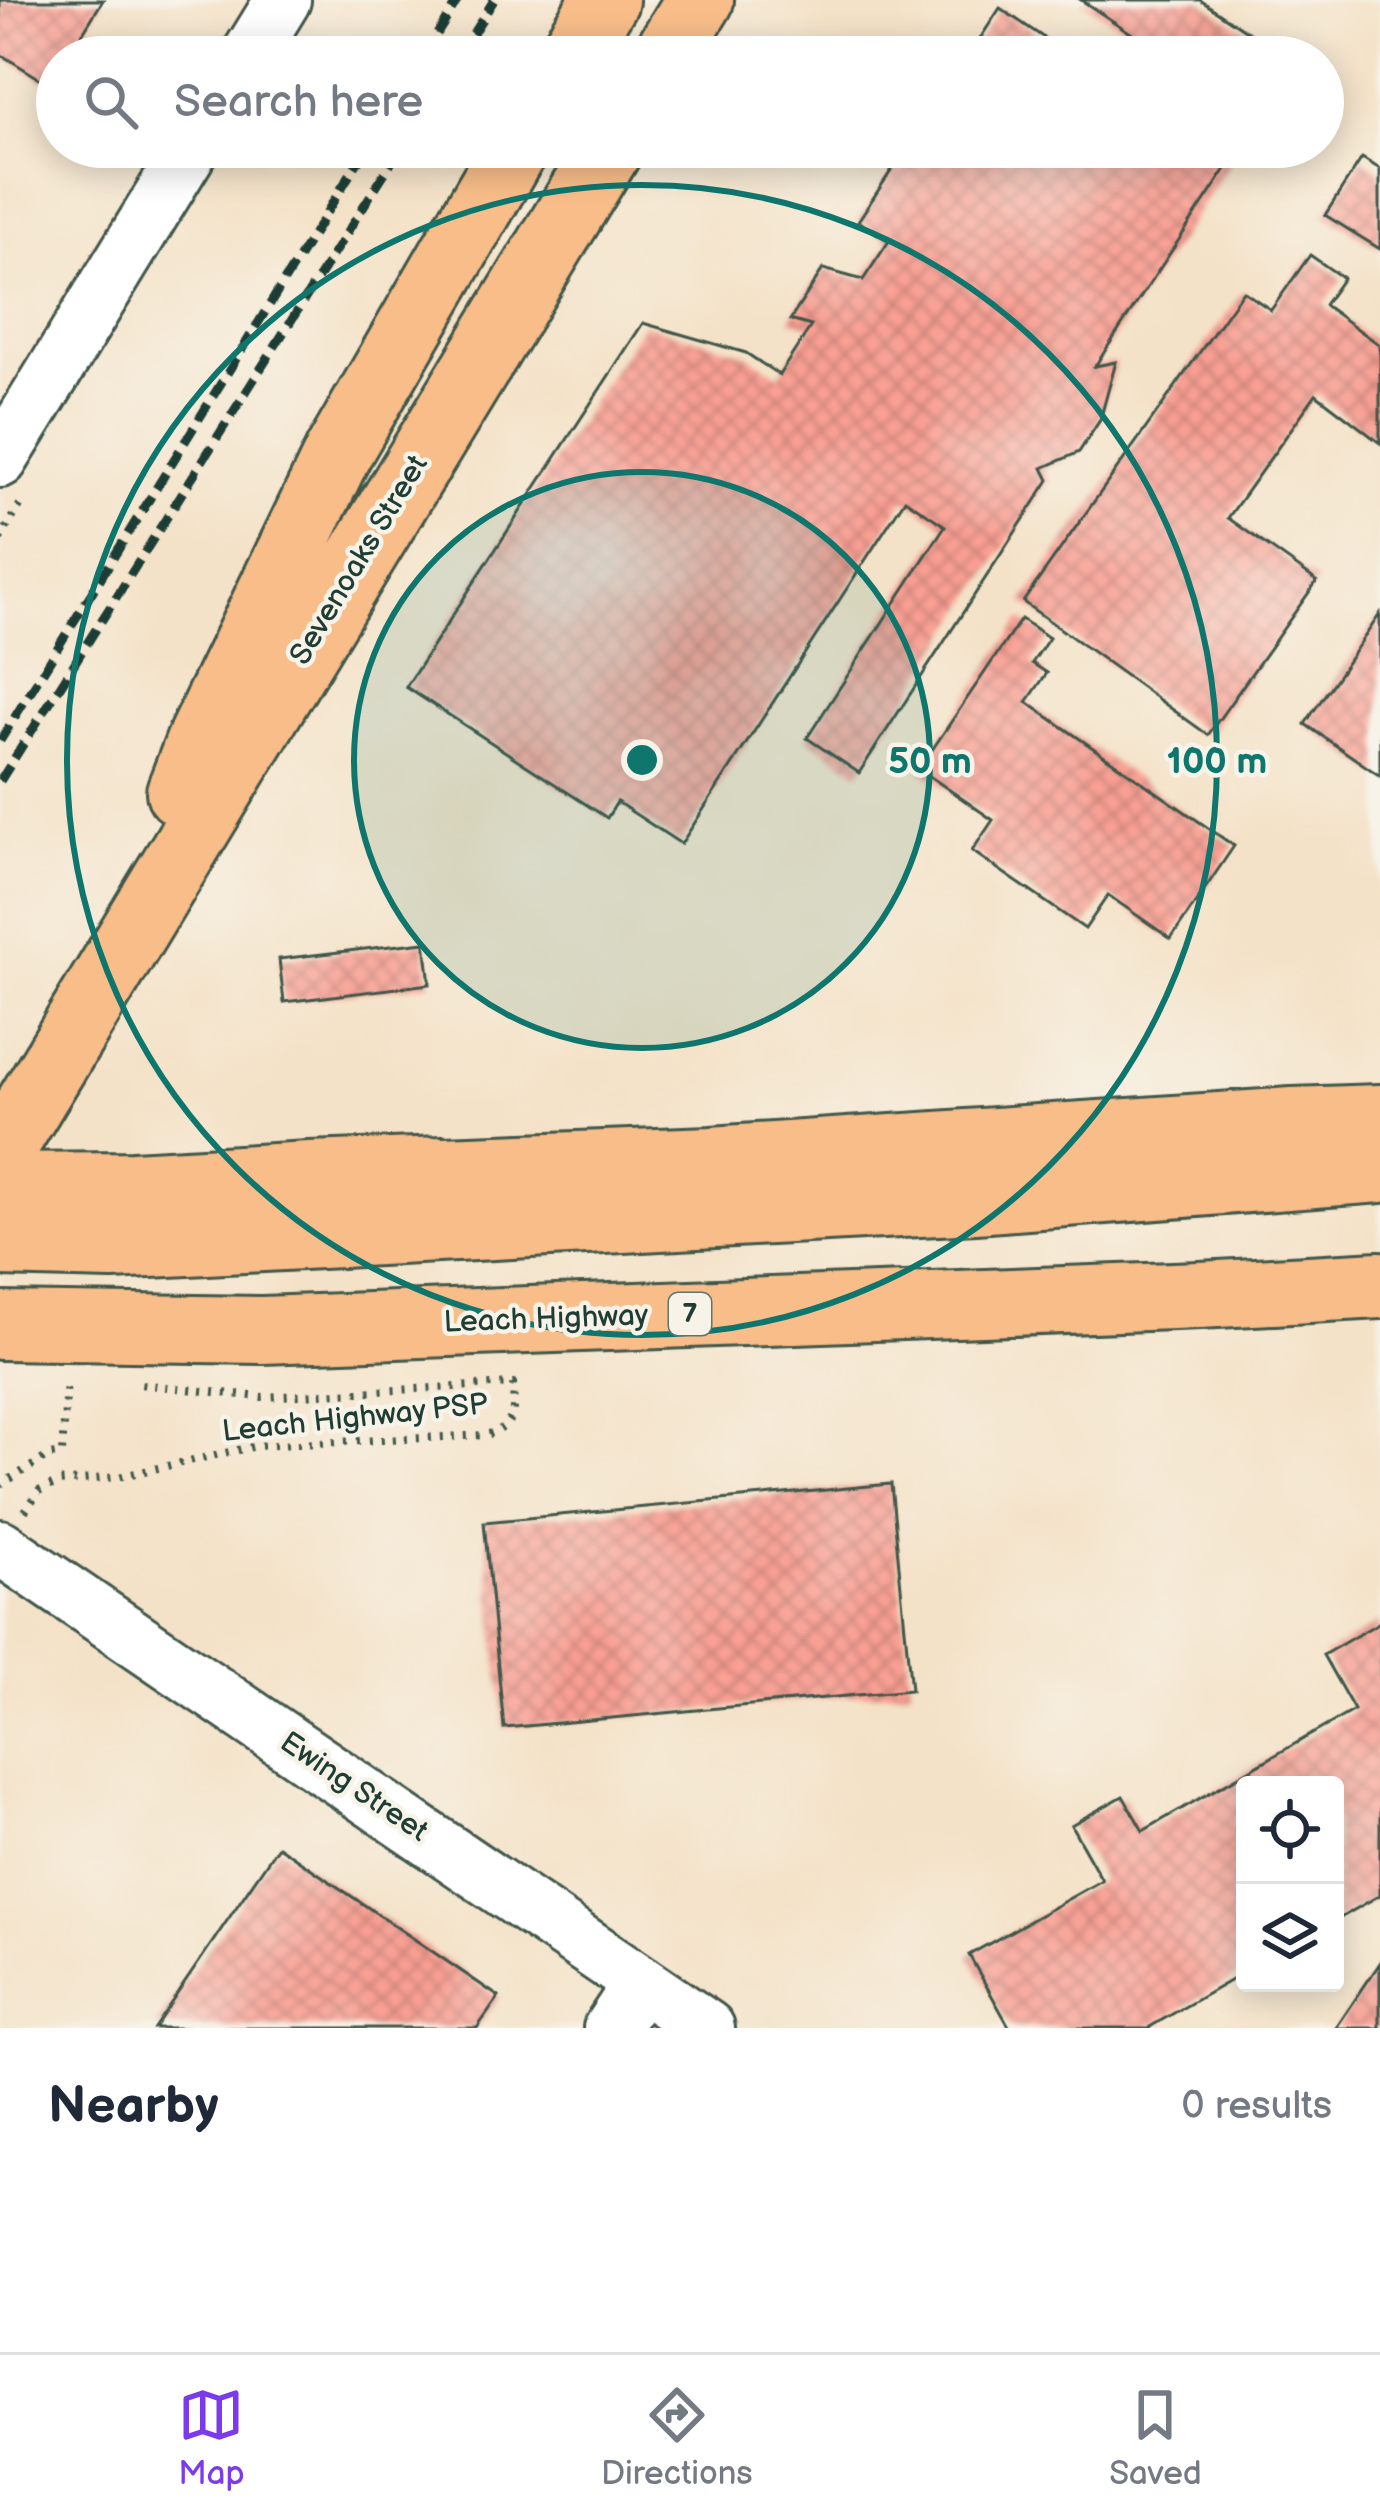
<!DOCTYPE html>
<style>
body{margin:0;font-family:"Balsamiq Sans",sans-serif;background:#f2f2f3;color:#1f2937}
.controls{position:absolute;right:36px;bottom:36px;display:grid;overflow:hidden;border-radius:12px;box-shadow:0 6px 30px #0003}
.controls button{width:108px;height:108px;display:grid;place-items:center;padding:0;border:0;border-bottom:3px solid #e0e1e3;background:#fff;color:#1f2937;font:60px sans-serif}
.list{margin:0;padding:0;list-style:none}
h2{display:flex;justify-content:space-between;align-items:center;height:156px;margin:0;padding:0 48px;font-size:51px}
h2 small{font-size:39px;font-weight:400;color:#747a83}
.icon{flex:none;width:66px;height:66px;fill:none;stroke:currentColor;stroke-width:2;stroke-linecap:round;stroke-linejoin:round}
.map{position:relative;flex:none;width:1380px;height:2028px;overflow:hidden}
.search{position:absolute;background:#fff;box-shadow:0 6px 30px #0003;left:36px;right:36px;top:36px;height:132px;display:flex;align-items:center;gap:30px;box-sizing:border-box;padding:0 42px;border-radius:66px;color:#747a83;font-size:45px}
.sheet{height:324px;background:#fff}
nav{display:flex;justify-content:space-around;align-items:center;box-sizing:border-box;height:168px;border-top:3px solid #e0e1e3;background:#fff;font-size:33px;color:#747a83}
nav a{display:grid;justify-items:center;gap:6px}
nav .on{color:#7c3aed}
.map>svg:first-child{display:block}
</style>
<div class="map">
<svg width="1380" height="2028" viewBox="0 0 1380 2028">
<defs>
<pattern id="building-cross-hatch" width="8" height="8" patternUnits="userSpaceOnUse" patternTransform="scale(3)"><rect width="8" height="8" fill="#f99f93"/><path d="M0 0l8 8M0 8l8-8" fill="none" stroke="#c98379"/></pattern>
</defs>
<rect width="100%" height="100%" fill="#f7f3e8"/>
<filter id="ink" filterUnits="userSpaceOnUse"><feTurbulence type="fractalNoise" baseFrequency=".00833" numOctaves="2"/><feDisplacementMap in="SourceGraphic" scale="24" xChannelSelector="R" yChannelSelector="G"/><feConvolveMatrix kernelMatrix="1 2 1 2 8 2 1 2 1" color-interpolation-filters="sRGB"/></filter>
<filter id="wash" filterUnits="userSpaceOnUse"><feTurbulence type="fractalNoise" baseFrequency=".004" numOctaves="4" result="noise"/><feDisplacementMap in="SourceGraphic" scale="48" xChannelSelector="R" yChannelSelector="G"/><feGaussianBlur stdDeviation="2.7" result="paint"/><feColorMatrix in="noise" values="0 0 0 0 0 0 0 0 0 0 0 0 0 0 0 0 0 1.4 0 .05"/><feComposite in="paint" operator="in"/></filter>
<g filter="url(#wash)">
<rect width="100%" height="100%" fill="#f4e2c8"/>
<g id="blocks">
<!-- building -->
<path fill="url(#building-cross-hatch)" d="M0 0H103L68 57H57V74L50 85 0 54Z
M1081 0H1200L1257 38 1245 57H1167Z
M1000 8 1072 57H968Z
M907 147H1206L1230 163 1095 366 1116 362 1100 420 1079 452 1043 468 1049 480 859 773 807 738 945 526 905 499 681 844 617 802 607 818 406 687 643 323 746 353 779 375 811 326 790 320 823 269 863 280 889 241 858 221Z
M1362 158 1380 169V249L1325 215Z
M1310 255 1343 278 1324 305 1380 345V443L1316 394 1228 518 1317 581 1208 735 1023 602 1243 291 1271 310Z
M1380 614V776L1305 724Z
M1021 619 1049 638 1032 663 1047 673 1027 702 1234 846 1171 939 1108 895 1085 929 972 851 993 820 919 769Z
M425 942 430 984 284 1002 279 959Z
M891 1484 911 1690 504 1728 484 1522Z
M1380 1622V1895L1335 1921V1785H1245V1972L1148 2028H1010L969 1955 1102 1880 1071 1825 1123 1796 1143 1831 1354 1710 1323 1655Z
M278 1846 499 1997 477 2028H154Z
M1380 1963V2028H1336Z"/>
</g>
</g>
<g filter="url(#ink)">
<use href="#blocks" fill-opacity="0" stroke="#3f564a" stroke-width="3"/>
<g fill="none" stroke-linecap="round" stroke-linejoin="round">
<defs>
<path id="minor" d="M248 57 283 0
M0 460 192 147
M0 1547 707 2028
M611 2028 641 1983"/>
<path id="major" d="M570 57 605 0
M665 57 700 0
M180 792 202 735 338 453 515 147
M0 1153 610 147"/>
<path id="highway" d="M0 1186 133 1185 310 1175 712 1160 1292 1121 1380 1118
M0 1243 112 1246 456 1228 975 1200 1380 1169
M0 1326 262 1330 1200 1295 1380 1285"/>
</defs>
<!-- minor casing -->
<use href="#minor" stroke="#3f564a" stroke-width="60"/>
<!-- major casing -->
<use href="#major" stroke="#3f564a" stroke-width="72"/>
<!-- highway casing -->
<use href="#highway" stroke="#3f564a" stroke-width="72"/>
<!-- path -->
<path stroke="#3f564a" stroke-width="8" stroke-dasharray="3 9" stroke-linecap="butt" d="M0 539 24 499
M0 1485 50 1455 62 1453 67 1380
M25 1511 39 1491 59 1482 118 1477 256 1446 486 1435C516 1426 514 1412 513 1384L261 1397 139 1384"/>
<!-- minor -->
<use href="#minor" stroke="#fff" stroke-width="54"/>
<!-- major -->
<use href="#major" stroke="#f8bd89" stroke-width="66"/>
<!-- highway -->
<use href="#highway" stroke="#f8bd89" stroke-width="66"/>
<!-- rail -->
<path stroke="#1f3d34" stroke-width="9" stroke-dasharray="18 9" stroke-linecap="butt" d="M423 57 458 0
M458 57 494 0
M0 741 367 147
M0 781 401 147"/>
</g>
</g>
<!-- distance rings -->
<circle cx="642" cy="760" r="288" fill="#0f766e" fill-opacity=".12"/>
<g fill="none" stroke="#0f766e" stroke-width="6">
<circle cx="642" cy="760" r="288"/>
<circle cx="642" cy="760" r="575"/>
</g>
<g text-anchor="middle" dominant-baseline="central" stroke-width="9" stroke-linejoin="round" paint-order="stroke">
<!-- shield labels -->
<rect fill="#f7f3e8" stroke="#60746a" stroke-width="3" x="669" y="1293" width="42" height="42" rx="9"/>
<g font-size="27" font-weight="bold" fill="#1f3d34">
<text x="690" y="1314">7</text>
</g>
<!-- street labels -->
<g font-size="30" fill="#1f3d34" stroke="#f7f3e8">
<text transform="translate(359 560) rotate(-59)">Sevenoaks Street</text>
<text transform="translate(546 1319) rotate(-2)">Leach Highway</text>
<text transform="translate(355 1418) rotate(-6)">Leach Highway PSP</text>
<text transform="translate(354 1787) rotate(34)">Ewing Street</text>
</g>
</g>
<circle cx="642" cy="760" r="18" fill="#0f766e" stroke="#f7f3e8" stroke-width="6"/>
<g font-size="36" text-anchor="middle" font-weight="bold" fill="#0f766e" stroke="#f7f3e8" stroke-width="9" stroke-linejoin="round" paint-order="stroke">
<text x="930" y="773">50 m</text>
<text x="1217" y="773">100 m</text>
</g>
</svg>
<div class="controls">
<button><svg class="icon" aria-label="locate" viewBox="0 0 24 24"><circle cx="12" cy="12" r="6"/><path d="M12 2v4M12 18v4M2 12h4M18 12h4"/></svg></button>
<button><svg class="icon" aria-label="layers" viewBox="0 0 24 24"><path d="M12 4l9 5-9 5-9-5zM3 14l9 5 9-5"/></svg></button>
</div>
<div class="search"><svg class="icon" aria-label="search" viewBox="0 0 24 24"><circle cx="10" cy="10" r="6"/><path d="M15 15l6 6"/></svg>Search here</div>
</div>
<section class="sheet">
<h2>Nearby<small>0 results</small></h2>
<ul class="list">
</ul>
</section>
<nav>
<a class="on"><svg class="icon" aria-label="map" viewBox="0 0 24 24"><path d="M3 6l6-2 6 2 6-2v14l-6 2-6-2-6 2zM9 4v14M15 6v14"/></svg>Map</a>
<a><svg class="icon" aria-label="directions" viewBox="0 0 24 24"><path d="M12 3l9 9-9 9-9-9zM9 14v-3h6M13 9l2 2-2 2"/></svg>Directions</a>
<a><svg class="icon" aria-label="saved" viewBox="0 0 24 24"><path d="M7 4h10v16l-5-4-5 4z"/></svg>Saved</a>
</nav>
